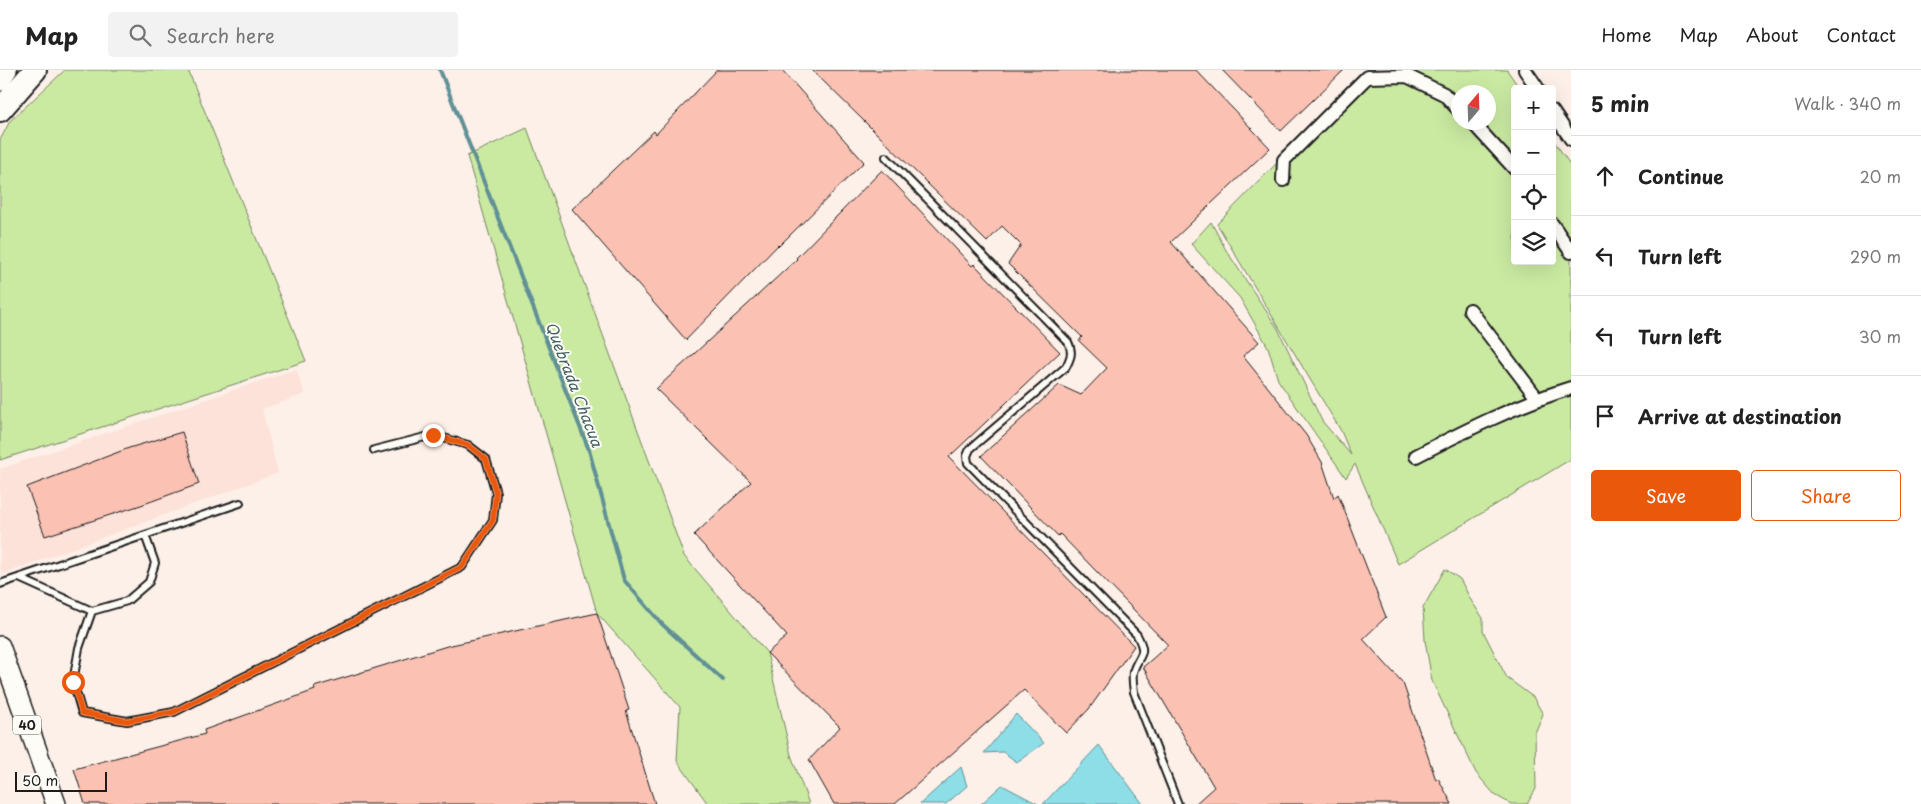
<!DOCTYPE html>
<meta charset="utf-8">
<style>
body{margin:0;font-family:"Playpen Sans",sans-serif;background:#f2f2f2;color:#222}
.controls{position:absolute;right:15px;top:15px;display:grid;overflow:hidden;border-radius:5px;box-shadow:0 5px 20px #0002}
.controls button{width:45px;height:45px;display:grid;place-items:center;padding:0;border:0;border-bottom:1px solid #e0e0e0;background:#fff;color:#222;font:25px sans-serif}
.compass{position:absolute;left:1451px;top:15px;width:45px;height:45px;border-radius:50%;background:#fff;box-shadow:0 5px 20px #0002;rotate:19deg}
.scale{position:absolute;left:15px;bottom:12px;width:92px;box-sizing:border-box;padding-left:5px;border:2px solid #1c1c1c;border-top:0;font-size:14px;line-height:18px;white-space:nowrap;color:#1c1c1c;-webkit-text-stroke:4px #fdfcf7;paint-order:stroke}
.stop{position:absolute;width:15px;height:15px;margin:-11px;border:4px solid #ea580c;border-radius:50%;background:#fff}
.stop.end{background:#ea580c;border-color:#fff;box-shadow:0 1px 5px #0008}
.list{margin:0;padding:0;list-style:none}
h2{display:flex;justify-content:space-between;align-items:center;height:65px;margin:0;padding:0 20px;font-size:21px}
h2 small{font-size:16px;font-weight:400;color:#767676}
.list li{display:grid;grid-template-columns:32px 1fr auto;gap:15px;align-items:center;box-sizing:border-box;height:80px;padding:0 20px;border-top:1px solid #e0e0e0}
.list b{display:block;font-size:19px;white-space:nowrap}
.list em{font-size:16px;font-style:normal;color:#767676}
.actions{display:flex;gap:10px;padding:15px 20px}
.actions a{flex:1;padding:11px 0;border:1px solid #ea580c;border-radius:5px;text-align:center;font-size:18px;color:#ea580c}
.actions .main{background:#ea580c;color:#fff}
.icon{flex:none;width:28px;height:28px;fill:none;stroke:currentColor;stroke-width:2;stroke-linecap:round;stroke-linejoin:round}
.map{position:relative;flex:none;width:1571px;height:734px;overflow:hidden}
header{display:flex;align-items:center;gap:30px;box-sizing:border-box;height:70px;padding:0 25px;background:#fff;border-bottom:1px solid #e0e0e0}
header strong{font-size:24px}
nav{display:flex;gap:28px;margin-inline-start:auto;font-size:18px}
.search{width:350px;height:45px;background:#f2f2f2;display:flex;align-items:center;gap:12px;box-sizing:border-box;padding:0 18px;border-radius:5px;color:#767676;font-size:19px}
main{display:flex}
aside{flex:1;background:#fff}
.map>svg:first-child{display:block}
</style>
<header>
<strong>Map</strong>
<div class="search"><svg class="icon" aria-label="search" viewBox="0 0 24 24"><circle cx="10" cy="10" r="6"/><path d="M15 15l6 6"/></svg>Search here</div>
<nav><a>Home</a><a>Map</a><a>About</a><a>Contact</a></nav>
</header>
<main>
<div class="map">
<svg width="1571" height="734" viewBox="0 0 1571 734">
<rect width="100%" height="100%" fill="#fdf0e9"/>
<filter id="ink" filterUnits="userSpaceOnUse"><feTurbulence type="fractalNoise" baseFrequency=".02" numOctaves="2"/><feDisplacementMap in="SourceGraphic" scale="10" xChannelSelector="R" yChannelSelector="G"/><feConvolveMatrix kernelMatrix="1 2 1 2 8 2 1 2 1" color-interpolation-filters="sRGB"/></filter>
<g filter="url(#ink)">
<!-- built -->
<path fill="#fce2d9" d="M296 299 305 324 262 339 278 403 3 504 0 497V399Z"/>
<!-- green -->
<path fill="#caeaa2" stroke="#73835f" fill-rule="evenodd" d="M65 0H188L306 291 0 390V70L10 51Z
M1368 0H1507L1520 19H1515V191H1552V68L1571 96V389L1398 494 1355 394 1346 408 1278 310 1268 277 1240 228 1191 174 1211 152 1226 180 1278 259 1322 351 1351 385 1341 361 1217 154ZM1458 22H1488V52H1458Z
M527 58 684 486 767 583 791 685 809 734H708L677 691 680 637 597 543 467 86Z
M1445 499 1460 509 1472 532 1483 548V561L1507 608 1533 627 1543 644 1535 663 1536 719 1527 734H1511L1495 725 1476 703 1432 611 1425 570 1423 538Z"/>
<!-- water -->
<path fill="#8ddee7" stroke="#609096" d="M1016 644 1044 673 1017 692 1003 682 984 683Z
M1099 675 1143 734H1043Z
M961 697 967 716 946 734H920Z
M1002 715 1038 734H981Z"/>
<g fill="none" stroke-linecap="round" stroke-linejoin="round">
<!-- stream -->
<path stroke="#609096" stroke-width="4" d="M440 0 589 380 624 510 662 554 723 610"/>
</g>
<!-- building -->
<path fill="#fbc1b3" stroke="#1c1c1c" d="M717 0H782L864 92 779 176 778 175 686 270 572 139 654 61 656 64Z
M812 0H1196L1270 78 1171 172 1259 272 1243 286 1306 365 1322 392 1334 428 1338 424 1386 547 1363 569 1403 613 1436 710 1438 708 1452 734H1195L1214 717 1143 597 1168 575 1060 464 1058 466 981 386 1059 315 1081 325 1107 298 1079 271 1082 267 1008 194 1021 175 1002 156 987 172Z
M1222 0H1344L1281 61Z
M882 100 972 196 974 194 1060 282 949 387 1134 576 1089 639 1066 663 1024 620 895 734H834L809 690 840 657 767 583 787 566 694 465 751 412 656 319 797 189 796 188Z
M182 362 199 414 141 435 45 466 27 417 129 378Z
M597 543 629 640 626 641 655 734H85L74 699 205 664 204 660 315 620 314 617 447 576Z"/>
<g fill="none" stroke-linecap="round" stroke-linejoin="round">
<defs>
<path id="lane" d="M886 87 1068 272C1073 282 1071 287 1066 297L970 379 967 386 968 393 1137 565C1148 586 1139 583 1133 602 1132 609 1133 615 1134 622L1178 734
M19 508 92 541 127 531 149 512 155 493 145 465
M0 514 240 433
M92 541 79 578 73 612 82 643 127 651 174 642 462 497 493 450 496 423 486 389 468 375 433 365 374 380"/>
<path id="street" d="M1525 0 1538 19
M1552 41 1571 69
M1472 52 1515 99
M1283 110 1284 90 1367 7 1407 6 1444 24 1458 39
M1552 154 1571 182
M1470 240 1537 328
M1416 386C1467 360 1516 335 1571 318"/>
<path id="primary" d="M0 11 7 0
M0 576 56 734"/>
<path id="highway" d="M0 40 35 0"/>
</defs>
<!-- lane casing -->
<use href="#lane" stroke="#1c1c1c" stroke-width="10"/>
<!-- street casing -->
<use href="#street" stroke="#1c1c1c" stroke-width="16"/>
<!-- primary casing -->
<use href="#primary" stroke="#1c1c1c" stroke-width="22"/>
<!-- highway casing -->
<use href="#highway" stroke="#1c1c1c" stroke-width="26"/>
<!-- lane -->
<use href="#lane" stroke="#fdfcf7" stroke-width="6"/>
<!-- street -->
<use href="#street" stroke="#fdfcf7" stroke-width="12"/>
<!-- primary -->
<use href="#primary" stroke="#fdfcf7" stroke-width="19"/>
<!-- highway -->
<use href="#highway" stroke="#fdfcf7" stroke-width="22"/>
</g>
</g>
<g fill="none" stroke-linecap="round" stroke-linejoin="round" filter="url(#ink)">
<!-- route -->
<path stroke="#ea580c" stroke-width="6" d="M73 612 82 643 127 651 174 642 462 497 493 450 496 423 486 389 468 375 433 365"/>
</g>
<g text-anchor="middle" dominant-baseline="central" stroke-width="4" stroke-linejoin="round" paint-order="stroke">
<!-- shield labels -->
<rect fill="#fdfcf7" stroke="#605f5e" stroke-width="1" x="13" y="645.5" width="28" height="19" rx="4"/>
<g font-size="12" font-weight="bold" fill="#1c1c1c">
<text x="27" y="655">40</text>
</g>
<!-- water labels -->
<g font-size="15" font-style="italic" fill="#446063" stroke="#fdfcf7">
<text transform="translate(575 314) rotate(69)">Quebrada Chacua</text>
</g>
</g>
</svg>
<div class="controls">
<button>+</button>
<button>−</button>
<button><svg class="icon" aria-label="locate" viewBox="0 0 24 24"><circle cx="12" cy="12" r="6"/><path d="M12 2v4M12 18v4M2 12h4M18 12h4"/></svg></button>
<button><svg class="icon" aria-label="layers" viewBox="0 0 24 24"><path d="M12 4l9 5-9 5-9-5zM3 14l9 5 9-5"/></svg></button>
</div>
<svg class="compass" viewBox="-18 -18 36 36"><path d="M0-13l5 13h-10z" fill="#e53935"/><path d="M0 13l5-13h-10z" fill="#767676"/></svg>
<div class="scale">50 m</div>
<div class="stop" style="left:73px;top:612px"></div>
<div class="stop end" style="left:433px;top:365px"></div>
</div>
<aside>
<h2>5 min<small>Walk · 340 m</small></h2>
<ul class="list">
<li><svg class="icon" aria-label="ahead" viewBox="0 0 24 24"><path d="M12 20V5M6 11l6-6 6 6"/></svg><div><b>Continue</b></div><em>20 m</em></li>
<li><svg class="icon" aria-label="left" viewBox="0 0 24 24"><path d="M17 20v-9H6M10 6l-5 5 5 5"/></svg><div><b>Turn left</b></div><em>290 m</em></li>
<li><svg class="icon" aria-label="left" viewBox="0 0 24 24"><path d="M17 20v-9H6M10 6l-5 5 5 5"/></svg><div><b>Turn left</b></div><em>30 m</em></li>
<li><svg class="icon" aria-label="arrive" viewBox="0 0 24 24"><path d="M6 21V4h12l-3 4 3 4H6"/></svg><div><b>Arrive at destination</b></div></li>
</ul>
<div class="actions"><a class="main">Save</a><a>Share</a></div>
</aside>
</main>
